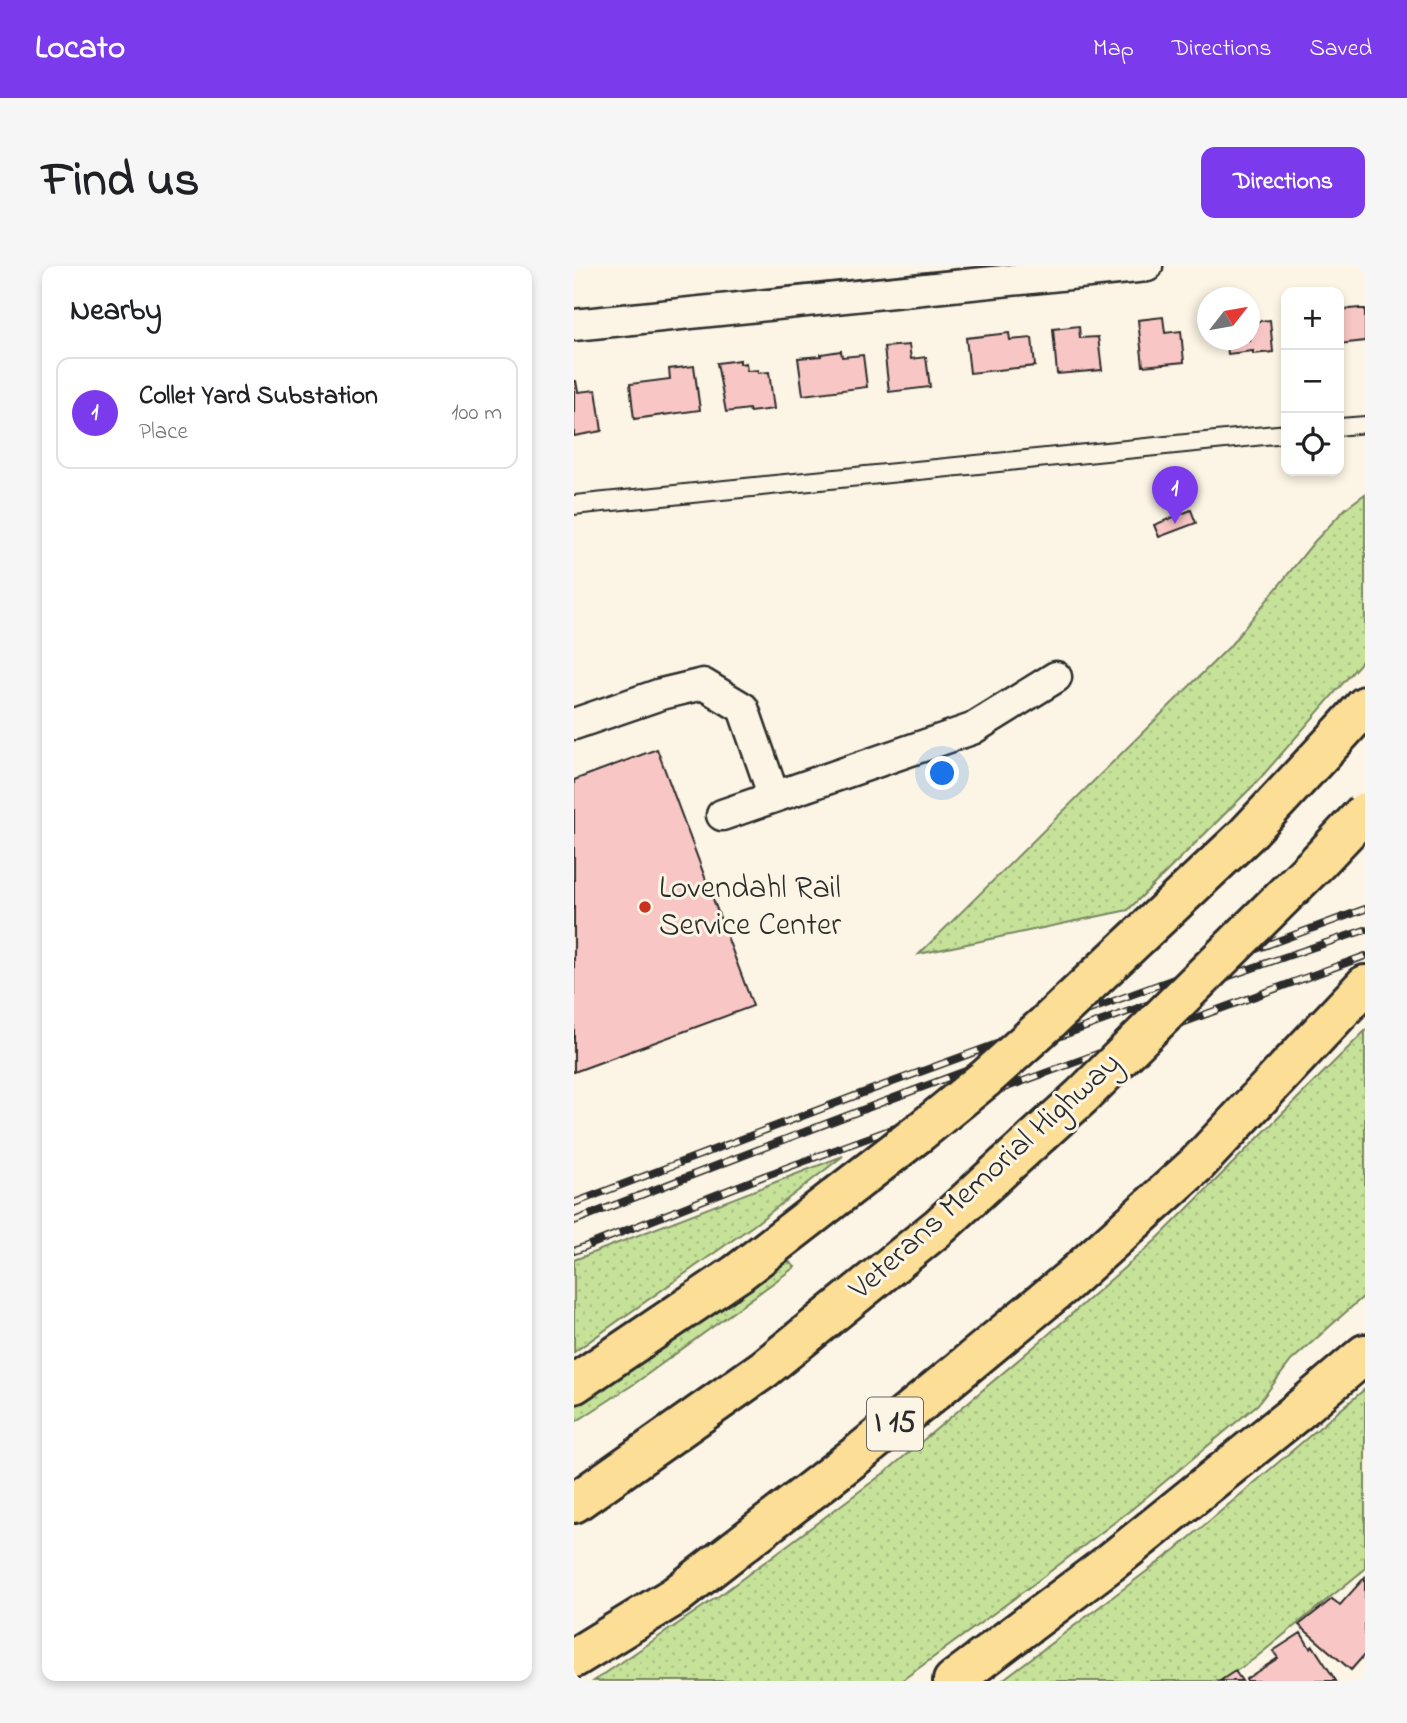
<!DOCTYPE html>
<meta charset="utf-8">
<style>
body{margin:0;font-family:"Indie Flower",sans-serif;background:#f6f6f6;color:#202124}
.controls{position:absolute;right:21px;top:21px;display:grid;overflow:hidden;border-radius:14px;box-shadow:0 4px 10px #0003}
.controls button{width:63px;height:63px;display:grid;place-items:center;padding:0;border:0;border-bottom:2px solid #e0e0e0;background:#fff;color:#202124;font:35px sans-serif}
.compass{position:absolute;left:623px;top:21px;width:63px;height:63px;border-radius:50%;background:#fff;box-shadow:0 4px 10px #0003;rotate:59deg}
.you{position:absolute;left:369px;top:508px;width:24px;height:24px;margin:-18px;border:5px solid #fff;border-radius:50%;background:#1a73e8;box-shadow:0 0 0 10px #1a73e833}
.badge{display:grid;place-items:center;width:46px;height:46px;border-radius:50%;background:#7c3aed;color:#fff;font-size:23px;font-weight:700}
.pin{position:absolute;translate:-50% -58px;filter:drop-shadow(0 2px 4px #0008)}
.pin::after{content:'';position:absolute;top:37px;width:24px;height:21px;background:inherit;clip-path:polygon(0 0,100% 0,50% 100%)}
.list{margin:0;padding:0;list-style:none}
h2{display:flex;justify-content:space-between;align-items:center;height:91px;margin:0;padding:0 28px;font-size:30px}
h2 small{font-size:23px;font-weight:400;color:#757577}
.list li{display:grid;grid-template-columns:46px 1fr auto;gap:21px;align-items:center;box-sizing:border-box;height:112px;margin:0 14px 14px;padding:0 14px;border:2px solid #e0e0e0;border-radius:14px}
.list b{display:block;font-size:26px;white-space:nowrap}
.list p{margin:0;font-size:23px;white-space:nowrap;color:#757577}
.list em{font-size:23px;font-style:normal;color:#757577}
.icon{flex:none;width:38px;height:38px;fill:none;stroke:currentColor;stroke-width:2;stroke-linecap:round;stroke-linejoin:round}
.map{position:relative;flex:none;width:791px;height:1415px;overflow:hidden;border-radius:14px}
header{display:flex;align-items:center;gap:42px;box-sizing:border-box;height:98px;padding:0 35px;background:#7c3aed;color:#fff}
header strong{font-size:33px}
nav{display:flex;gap:38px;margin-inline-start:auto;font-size:24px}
.intro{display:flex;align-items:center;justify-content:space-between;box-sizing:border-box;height:168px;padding:0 42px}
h1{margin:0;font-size:49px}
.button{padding:18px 32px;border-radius:14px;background:#7c3aed;color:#fff;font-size:24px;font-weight:700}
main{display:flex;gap:42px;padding:0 42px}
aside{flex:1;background:#fff;border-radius:14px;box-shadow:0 4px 10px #0003}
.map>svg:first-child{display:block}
</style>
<header>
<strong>Locato</strong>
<nav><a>Map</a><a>Directions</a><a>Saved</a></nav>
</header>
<div class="intro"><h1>Find us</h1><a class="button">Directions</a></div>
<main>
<aside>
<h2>Nearby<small></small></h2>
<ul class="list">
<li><span class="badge">1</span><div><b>Collet Yard Substation</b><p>Place</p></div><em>100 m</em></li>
</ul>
</aside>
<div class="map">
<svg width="791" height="1415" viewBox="0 0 791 1415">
<defs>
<pattern id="grass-dots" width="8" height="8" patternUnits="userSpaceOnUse" patternTransform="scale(1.75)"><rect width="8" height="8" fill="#c6e299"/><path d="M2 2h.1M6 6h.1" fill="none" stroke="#aac284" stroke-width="1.8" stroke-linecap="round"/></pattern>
</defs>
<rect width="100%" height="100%" fill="#fcf5e5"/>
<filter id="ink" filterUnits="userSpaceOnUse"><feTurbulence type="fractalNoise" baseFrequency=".0143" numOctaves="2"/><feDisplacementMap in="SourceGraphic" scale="14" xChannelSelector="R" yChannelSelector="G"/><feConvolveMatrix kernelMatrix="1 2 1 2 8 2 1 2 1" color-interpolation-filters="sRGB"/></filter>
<g filter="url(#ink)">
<!-- grass -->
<path fill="url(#grass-dots)" stroke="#788662" stroke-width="2" d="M791 228V392L683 516 554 644 345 688 655 381 740 276 772 242Z
M791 765V1029L717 1095 684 1138 558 1243 457 1320 327 1415H20L149 1327 314 1204 469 1073 582 974Z
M269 890 180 959 0 1086V994Z
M212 993 221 1001 60 1118 0 1157V1138L122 1057Z
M791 1123V1303L680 1393 647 1415H427L601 1284Z"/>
<!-- building -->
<path fill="#f8c7c5" stroke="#2b2b2b" stroke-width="2" d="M676 41 677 56 696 54 699 86 679 88V85L654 88 652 74H676Z
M785 42V43H791V75L765 78V44Z
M589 51 591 67 607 65 610 96 569 100 564 54Z
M505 60 506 72 524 71 528 104 483 108 479 63Z
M435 67 436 74 458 72 461 100 396 107 392 72Z
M335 79 337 93 352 91 356 121 315 126 310 81Z
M267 85 268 91 289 89 293 121 229 129 224 92 247 90V88Z
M166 94V98L172 97 173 105 184 104V107L195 106 200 143 176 146 175 143 152 146 143 97Z
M120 100 126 144 60 153 56 118 96 113 95 103Z
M0 115H2L4 126 22 124 28 165 0 170Z
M617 244 622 257 585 271 580 259Z
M83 483 179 740 0 806V514Z
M791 1311V1388L777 1404 725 1359 758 1333 766 1339Z
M727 1367 736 1382 739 1380 762 1415H673L672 1413 704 1392 699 1385Z
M661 1405 668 1415H646Z"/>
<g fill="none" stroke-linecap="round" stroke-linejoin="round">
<defs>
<path id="minor" d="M0 59 573 0
M0 458 87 428 129 418 169 442 200 531
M148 549 398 463 482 411"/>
<path id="highway" d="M763 471 791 440
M0 1118 164 1007
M0 1237 190 1103 366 960 432 899
M0 1392 101 1330 288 1185 494 1015 623 898 791 719
M379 1415 537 1296 723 1146 791 1088"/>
</defs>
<!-- minor casing -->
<use href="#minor" stroke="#2b2b2b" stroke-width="35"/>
<!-- highway casing -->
<use href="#highway" stroke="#2b2b2b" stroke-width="44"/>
<!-- minor -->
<use href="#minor" stroke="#fcf5e5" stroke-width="30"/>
<!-- highway -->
<use href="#highway" stroke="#fdde96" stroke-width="38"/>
<!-- tram -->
<path stroke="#2b2b2b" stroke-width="2" d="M765 152 791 150
M765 170 791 167
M0 229 712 158
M0 249 712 177"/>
<defs>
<path id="rail" d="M0 937 286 828 791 643
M0 955C262 853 524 752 791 664
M0 985 190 910 791 690"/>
</defs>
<!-- rail casing -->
<use href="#rail" stroke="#2b2b2b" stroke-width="8"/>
<!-- rail -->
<use href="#rail" stroke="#fcf5e5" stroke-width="5" stroke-dasharray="16" stroke-linecap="butt"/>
<defs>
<path id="highway-bridge" d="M432 899 508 830 744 596 791 546
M164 1007 346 866 412 812 472 758 672 569 763 471"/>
</defs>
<!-- highway-bridge casing -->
<use href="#highway-bridge" stroke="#2b2b2b" stroke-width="44" stroke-linecap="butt"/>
<!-- highway-bridge -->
<use href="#highway-bridge" stroke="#fdde96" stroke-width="38"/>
</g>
</g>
<!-- markers -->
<circle fill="#c8321e" stroke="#fcf5e5" stroke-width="2.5" cx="71" cy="641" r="7"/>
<g text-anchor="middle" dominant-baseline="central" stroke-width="6" stroke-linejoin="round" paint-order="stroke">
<!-- shield labels -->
<rect fill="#fcf5e5" stroke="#6a6863" stroke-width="2" x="293" y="1131.5" width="56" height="53" rx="5"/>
<g font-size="30" font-weight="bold" fill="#2b2b2b">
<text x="321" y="1158">I 15</text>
</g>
<!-- poi labels -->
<g font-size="32" fill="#2b2b2b" stroke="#fcf5e5" text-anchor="start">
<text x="85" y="623">Lovendahl Rail<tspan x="85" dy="37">Service Center</tspan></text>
</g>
<!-- street labels -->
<g font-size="32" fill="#2b2b2b" stroke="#fcf5e5">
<text transform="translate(412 911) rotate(-42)">Veterans Memorial Highway</text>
</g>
</g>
</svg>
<div class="controls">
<button>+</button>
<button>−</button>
<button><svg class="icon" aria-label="locate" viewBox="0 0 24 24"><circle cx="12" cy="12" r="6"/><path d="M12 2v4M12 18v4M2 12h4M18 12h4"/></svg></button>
</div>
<svg class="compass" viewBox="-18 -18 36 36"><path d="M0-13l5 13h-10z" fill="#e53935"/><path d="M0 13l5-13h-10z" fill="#757577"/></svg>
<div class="you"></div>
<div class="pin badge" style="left:601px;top:258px">1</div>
</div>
</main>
